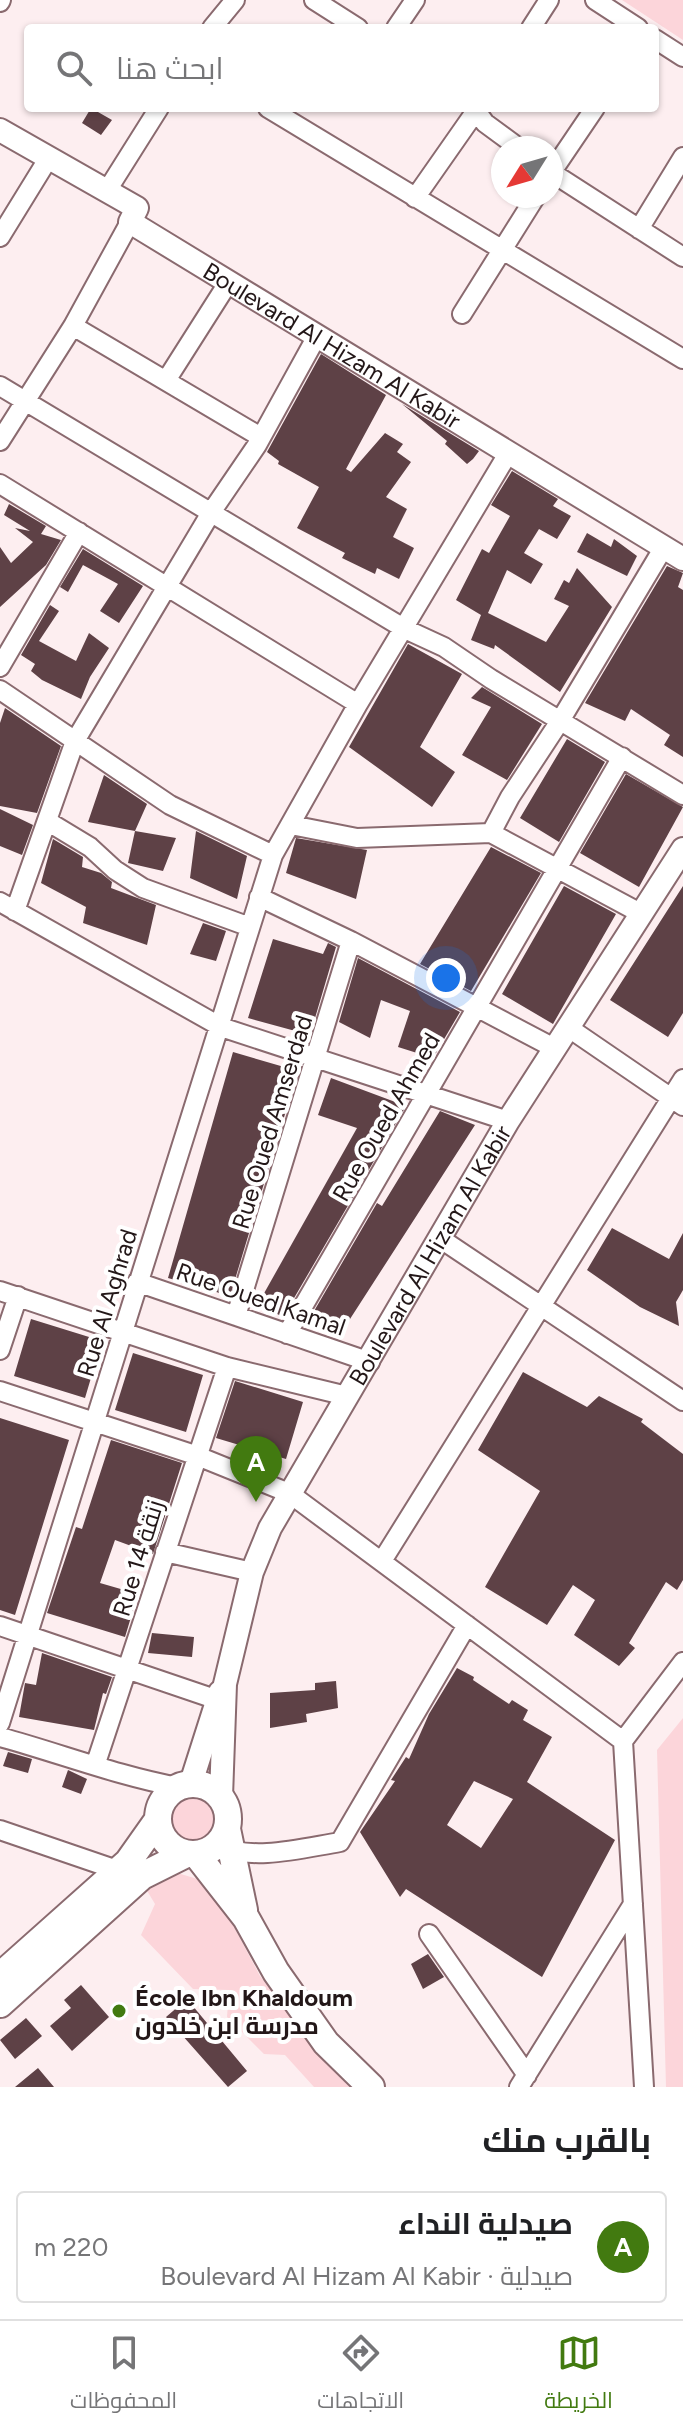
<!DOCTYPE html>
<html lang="ar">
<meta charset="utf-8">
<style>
body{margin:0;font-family:Figtree,Cairo,sans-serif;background:#f2f2f2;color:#202124;direction:rtl}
.compass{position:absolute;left:491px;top:136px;width:72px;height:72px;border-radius:50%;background:#fff;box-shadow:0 2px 6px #0004;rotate:233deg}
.you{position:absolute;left:446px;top:978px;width:28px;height:28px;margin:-20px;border:6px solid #fff;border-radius:50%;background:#1a73e8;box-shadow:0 0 0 12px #1a73e833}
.badge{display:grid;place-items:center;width:52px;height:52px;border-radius:50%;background:#427a10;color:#fff;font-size:26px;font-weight:700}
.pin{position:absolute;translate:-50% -66px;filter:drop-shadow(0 2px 4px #0008)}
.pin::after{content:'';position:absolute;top:42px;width:28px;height:24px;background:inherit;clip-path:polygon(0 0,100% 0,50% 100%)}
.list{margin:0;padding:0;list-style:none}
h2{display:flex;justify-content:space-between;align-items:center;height:104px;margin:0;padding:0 32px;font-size:34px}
h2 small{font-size:26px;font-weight:400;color:#757577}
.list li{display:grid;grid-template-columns:52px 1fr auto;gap:24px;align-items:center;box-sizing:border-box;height:112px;margin:0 16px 16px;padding:0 16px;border:2px solid #e0e0e0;border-radius:8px}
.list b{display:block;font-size:30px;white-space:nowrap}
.list p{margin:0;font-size:26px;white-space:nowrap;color:#757577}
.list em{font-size:26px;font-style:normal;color:#757577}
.icon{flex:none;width:44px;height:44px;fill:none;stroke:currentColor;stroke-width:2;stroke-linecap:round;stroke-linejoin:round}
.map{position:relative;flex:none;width:683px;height:2087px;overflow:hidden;direction:ltr}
.search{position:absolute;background:#fff;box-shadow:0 2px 6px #0004;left:24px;right:24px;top:24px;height:88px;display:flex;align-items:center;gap:20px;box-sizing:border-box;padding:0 28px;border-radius:8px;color:#757577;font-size:30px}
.sheet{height:232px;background:#fff}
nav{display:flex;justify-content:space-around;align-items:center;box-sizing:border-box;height:112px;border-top:2px solid #e0e0e0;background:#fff;font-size:22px;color:#757577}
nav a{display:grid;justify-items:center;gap:4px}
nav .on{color:#427a10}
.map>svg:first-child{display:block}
</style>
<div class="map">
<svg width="683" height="2087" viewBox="0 0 683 2087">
<rect width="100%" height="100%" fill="#fdeef0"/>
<!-- green -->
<path fill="#fcd5da" d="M622 0H683V40Z
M683 1718V2087H666L657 1750Z
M168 1819a25 25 0 1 1 50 0a25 25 0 1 1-50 0Z
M174 1872 211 1883 260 1976 325 2057 355 2087H314L285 2055 264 2054 227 2017 229 1990 193 1989 141 1935 155 1904 146 1889Z"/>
<!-- building -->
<path fill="#5e4146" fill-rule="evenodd" d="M91 108 112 120 101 135 82 123Z
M321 354 386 395 346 469 351 472 385 433 403 444 397 452 411 462 386 497 407 509 393 537 414 548 399 579 377 568 375 574 342 558 345 553 297 528 319 487 278 464 279 461 267 452Z
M402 404 479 451 473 459 467 464 445 444 447 441Z
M512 471 558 499 553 506 571 516 557 539 539 529 524 553 543 564 531 584 507 570 488 613 546 642 569 606 554 599 564 580 569 583 577 568 612 607 560 692 495 645 494 649 471 640 481 615 456 600 482 549 489 553 510 516 491 505Z
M9 504 46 526 41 534 61 540 46 565 0 607V547L11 563 33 542 15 528 30 531 4 515Z
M587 533 611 547 614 539 637 556 627 576 577 552Z
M83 549 143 586 119 623 100 611 118 584 83 565 68 592 60 587Z
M667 566 683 573 678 587 683 590V757L664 745 670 735 631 709 625 721 585 703Z
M50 605 59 611 39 641 76 661 89 633 109 648 90 677 81 699 42 680 31 671 35 664 21 655Z
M408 644 462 674 420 747 455 772 432 807 349 747Z
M482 687 542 724 507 780 462 755 491 707 471 698Z
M5 708 61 746 37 813 0 806V723Z
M567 739 605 762 559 842 520 818Z
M626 774 683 807 639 887 580 853Z
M104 775 147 804 135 831 88 822Z
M0 809 33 825 22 855 0 846Z
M135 831 176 838 163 871 128 863Z
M196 831 247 856 237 899 190 878Z
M296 838 367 850 356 899 286 873Z
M53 839 83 857 82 867 101 873 112 882 111 888 156 905 147 945 83 923 86 907 41 883Z
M491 847 541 873 471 991 420 964Z
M564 886 616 914 553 1024 502 994Z
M683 886V1013L668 1037 610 1000Z
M203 923 226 931 216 961 190 954Z
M273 939 323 954 328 943 336 947 310 1035 248 1018Z
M358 958 460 1012 433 1058 398 1047 410 1011 381 1000 370 1038 339 1022Z
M233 1052 298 1071 230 1296 168 1278Z
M331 1078 406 1106 283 1317 258 1304 357 1128 318 1115Z
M440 1111 475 1125 341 1333 310 1318 377 1203 382 1206Z
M612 1228 669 1259 683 1233V1290L676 1302 679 1326 640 1307 587 1270Z
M31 1319 102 1341 85 1398 14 1376Z
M133 1353 203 1375 186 1432 115 1410Z
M523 1372 587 1407 599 1396 643 1419 641 1422 683 1454V1580L677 1590 666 1582 629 1643 635 1648 619 1666 574 1635 595 1600 573 1585 547 1625 485 1587 540 1491 478 1450Z
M235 1381 303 1402 286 1459 216 1438Z
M0 1418 69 1440 15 1615 0 1610Z
M111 1440 182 1463 153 1554 115 1540 100 1583 138 1594 125 1637 47 1613 76 1527 82 1529Z
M152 1633 194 1637 192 1657 148 1653Z
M42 1653 112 1677 106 1694 103 1693 94 1730 19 1717 25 1683 36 1685Z
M457 1668 474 1677 473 1680 509 1704 512 1700 528 1710 523 1720 552 1737 527 1782 615 1840 542 1977 406 1889 400 1897 360 1832 395 1781 391 1780 406 1757 409 1759 429 1714ZM474 1781 513 1799 481 1848 447 1825Z
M336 1681 338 1708 306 1714 307 1722 270 1728V1693L315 1690V1683Z
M8 1752 32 1759 28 1773 3 1766Z
M68 1770 87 1779 81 1794 62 1787Z
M428 1954 444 1977 423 1989 411 1964Z
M81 1985 109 2017 72 2051 50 2026 71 2008 64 2000Z
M187 1999 247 2071 228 2087 166 2017Z
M26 2018 42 2036 15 2059 0 2040Z
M38 2068 54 2087H15Z"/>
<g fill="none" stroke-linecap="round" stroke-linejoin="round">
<defs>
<path id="minor" d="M314 0 358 28
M595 0 638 28
M0 2 1 0
M212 28 235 0
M396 28 415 0
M531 28 549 0
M655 39 683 57
M268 108 683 359
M474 108 485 123 519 148
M551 172 683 257
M551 173 595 108
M108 189 159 108
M415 198 478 108
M639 229 683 157
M0 237 48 159
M462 314 536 196
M73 326 259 436
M167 379 228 283
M0 386 405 629 444 647 491 679 683 795
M0 441 73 326 130 222
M0 484 358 704
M0 667 79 532
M0 690 170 805 273 855
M47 821 90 847 115 870 143 888 250 927
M291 825 357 838 491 833 642 914
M491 833 510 797 560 721 664 547
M259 897 351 941 556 1049
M0 902 221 1027 508 1121
M15 911 75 741 212 511 257 445 317 336
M569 1028 683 1106
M441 1239 683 1401
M137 1282 370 1362
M0 1291 227 1367 347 1396
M236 1316 351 941
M287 1334 622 757
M0 1350 18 1296
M0 1391 195 1455 289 1493 623 1741
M165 1552 252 1572
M382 1561 683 1079
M0 1626 215 1699 224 1710
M0 1723 273 855 358 704 509 452
M0 1737C59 1753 118 1776 178 1787
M96 1763 227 1367
M0 1830 117 1870
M215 1846C256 1861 298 1849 340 1842L467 1625
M429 1934 527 2075
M519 2087 633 1904
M644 2087 623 1741 683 1662"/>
<g id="tertiary">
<path id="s1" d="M0 130 137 208 130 222 683 559"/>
<path d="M191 1783 220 1692"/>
<path id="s2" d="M221 1797 225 1684 252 1572 270 1528 508 1121 683 849"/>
</g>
<path id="secondary" d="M158 1819a35 35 0 1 1 70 0a35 35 0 1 1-70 0Z
M227 1829 244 1910
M196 1854 246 1918 276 1972 326 2043 371 2087
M0 1976 128 1862 157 1821
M0 2004 142 1876 186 1854"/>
</defs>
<!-- minor casing -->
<use href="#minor" stroke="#8a6a6f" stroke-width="22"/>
<!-- tertiary casing -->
<use href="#tertiary" stroke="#8a6a6f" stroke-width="26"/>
<!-- secondary casing -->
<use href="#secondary" stroke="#8a6a6f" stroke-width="30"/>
<!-- minor -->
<use href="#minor" stroke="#fff" stroke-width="18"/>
<!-- tertiary -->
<use href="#tertiary" stroke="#fff" stroke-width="22"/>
<!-- secondary -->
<use href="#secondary" stroke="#fff" stroke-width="26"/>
</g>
<!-- markers -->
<circle fill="#427a10" stroke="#fff" stroke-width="3" cx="119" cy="2011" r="8"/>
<g text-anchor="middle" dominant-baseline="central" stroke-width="8" stroke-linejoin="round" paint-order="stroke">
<!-- street labels -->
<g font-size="24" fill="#231718" stroke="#fff">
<text stroke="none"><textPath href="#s1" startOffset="410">Boulevard Al Hizam Al Kabir</textPath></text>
<text transform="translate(386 1117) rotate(-60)">Rue Oued Ahmed</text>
<text transform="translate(272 1122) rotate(-73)">Rue Oued Amserdad</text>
<text stroke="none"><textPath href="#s2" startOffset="592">Boulevard Al Hizam Al Kabir</textPath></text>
<text transform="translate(261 1299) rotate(19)">Rue Oued Kamal</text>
<text transform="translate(107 1303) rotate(-73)">Rue Al Aghrad</text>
<text transform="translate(138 1558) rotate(-73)">Rue 14 زنقة</text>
</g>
<!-- poi labels -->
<g font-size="24" font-weight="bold" fill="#231718" stroke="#fff" text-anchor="start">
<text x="135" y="1997">École Ibn Khaldoum<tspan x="135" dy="28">مدرسة ابن خلدون</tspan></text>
</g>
</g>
</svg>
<svg class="compass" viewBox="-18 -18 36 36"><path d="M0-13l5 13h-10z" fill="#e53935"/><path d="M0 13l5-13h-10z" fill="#757577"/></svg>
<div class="you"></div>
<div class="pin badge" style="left:256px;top:1502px">A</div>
<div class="search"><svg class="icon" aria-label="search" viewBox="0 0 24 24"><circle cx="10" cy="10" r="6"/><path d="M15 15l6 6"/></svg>ابحث هنا</div>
</div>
<section class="sheet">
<h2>بالقرب منك<small></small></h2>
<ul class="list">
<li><span class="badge">A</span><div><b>صيدلية النداء</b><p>صيدلية · Boulevard Al Hizam Al Kabir</p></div><em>220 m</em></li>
</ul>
</section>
<nav>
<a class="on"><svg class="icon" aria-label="map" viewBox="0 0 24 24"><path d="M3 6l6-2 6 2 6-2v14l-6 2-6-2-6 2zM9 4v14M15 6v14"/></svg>الخريطة</a>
<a><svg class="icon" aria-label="directions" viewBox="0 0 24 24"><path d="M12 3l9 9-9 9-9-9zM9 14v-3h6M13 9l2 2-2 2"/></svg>الاتجاهات</a>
<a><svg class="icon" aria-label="saved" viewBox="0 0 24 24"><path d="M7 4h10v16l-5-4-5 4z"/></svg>المحفوظات</a>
</nav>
